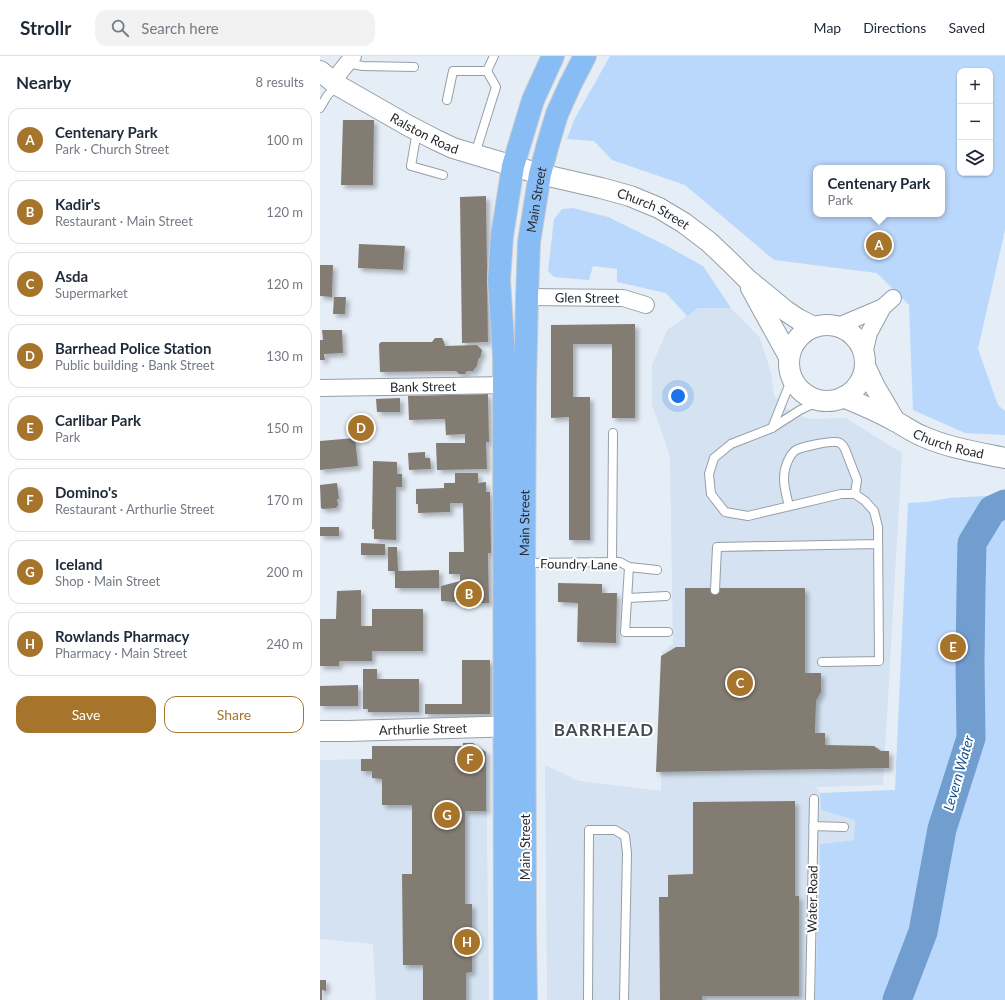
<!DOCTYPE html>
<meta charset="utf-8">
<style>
body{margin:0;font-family:Lato,sans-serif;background:#f2f2f3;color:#1f2937}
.controls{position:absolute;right:12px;top:12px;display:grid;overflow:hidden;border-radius:8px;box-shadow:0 1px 3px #0004}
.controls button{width:36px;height:36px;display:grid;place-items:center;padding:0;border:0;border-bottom:1px solid #e0e1e3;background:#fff;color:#1f2937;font:20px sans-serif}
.you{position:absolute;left:358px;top:340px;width:14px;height:14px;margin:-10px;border:3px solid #fff;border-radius:50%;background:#1a73e8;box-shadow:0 0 0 6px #1a73e833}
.badge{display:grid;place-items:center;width:26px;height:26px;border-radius:50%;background:#a6752b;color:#fff;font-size:13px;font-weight:700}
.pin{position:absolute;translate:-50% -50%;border:2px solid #fff;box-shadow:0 1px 4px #0006}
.popup{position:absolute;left:493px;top:109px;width:132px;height:52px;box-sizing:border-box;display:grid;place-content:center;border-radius:8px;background:#fff;filter:drop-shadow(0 1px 3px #0005);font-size:13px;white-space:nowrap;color:#747a83}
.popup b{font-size:15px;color:#1f2937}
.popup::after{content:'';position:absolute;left:50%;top:100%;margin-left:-8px;border:8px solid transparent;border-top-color:#fff}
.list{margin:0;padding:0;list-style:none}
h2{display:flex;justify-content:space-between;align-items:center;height:52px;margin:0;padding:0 16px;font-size:17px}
h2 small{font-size:13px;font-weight:400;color:#747a83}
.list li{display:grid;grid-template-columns:26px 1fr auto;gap:12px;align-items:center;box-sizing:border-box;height:64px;margin:0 8px 8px;padding:0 8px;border:1px solid #e0e1e3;border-radius:12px}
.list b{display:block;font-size:15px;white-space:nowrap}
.list p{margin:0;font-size:13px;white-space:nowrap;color:#747a83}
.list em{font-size:13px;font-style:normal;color:#747a83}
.actions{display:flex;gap:8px;padding:12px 16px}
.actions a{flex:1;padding:9px 0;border:1px solid #a6752b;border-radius:12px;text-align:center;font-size:14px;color:#a6752b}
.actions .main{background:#a6752b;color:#fff}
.icon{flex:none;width:22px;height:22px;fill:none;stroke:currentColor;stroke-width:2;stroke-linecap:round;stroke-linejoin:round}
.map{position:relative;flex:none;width:685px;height:944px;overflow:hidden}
header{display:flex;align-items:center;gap:24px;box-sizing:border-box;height:56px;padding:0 20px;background:#fff;border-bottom:1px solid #e0e1e3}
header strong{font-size:19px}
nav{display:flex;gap:22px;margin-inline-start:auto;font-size:14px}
.search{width:280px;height:36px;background:#f2f2f3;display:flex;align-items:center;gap:10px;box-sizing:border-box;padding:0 14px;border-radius:12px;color:#747a83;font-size:15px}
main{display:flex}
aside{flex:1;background:#fff}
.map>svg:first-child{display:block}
</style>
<header>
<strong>Strollr</strong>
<div class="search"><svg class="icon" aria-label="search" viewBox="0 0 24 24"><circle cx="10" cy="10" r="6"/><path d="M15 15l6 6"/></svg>Search here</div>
<nav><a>Map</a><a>Directions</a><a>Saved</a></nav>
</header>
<main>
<aside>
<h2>Nearby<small>8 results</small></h2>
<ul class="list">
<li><span class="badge">A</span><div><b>Centenary Park</b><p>Park · Church Street</p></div><em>100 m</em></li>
<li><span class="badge">B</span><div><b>Kadir's</b><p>Restaurant · Main Street</p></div><em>120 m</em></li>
<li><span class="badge">C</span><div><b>Asda</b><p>Supermarket</p></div><em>120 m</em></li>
<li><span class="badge">D</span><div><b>Barrhead Police Station</b><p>Public building · Bank Street</p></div><em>130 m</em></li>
<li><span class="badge">E</span><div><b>Carlibar Park</b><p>Park</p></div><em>150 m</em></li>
<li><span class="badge">F</span><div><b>Domino's</b><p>Restaurant · Arthurlie Street</p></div><em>170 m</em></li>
<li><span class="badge">G</span><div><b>Iceland</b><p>Shop · Main Street</p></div><em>200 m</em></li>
<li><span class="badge">H</span><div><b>Rowlands Pharmacy</b><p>Pharmacy · Main Street</p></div><em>240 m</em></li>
</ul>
<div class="actions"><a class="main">Save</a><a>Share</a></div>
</aside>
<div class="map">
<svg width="685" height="944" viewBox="0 0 685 944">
<defs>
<filter id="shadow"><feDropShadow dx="3.5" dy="3.5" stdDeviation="2" flood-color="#0004"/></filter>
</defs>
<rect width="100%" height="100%" fill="#e5edf7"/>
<!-- built -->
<path fill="#d5e2f1" d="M378 252H411L440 282 451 317 454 340 472 357 488 363 526 362 582 397 563 729 496 731 500 737 501 754 535 763 534 784 500 788 495 944H227L225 709 259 725 341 735 342 596 353 588 350 401 343 379 332 349V309L347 274Z
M143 687H153L166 696 169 944H56L53 888 0 883V704L52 703V690H143Z"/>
<!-- green -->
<path fill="#bad8fc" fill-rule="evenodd" d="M290 0H685V174L658 293 678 349 685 355V379L645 377 593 354 589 249 557 217 454 204 365 129 292 104 274 85 247 83 254 64ZM640 15H670V117H640ZM496 112H622V158H496Z
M253 152 288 161 343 188 383 210 411 252H378L367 260 346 237 297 226V213L273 210 269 224 234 221 228 215 234 163 242 153Z
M685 439V944H495L500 788 534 784 535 764 501 754 500 737 575 734 588 447 606 446 629 442Z"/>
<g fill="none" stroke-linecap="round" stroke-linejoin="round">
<!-- river -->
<path stroke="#719dcf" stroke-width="29" d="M577 944 603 876 622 773 651 682 650 606 651 534 652 487 672 454 685 448"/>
</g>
<!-- building -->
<path fill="#837c73" filter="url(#shadow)" d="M23 64H54L53 129H21Z
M166 140 168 286 142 287 140 141Z
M39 188 85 190 83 214 38 212Z
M0 209H13L12 241 0 240Z
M14 241H26L25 258H13Z
M315 268V362H292V288H253V341H270V484H249V361L231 362V269Z
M2 274H22L23 297 4 298 5 304H0V284H3Z
M115 282H122L124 286 125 290 157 289 162 294 161 300 158 304 157 310 153 315H147L145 318H139L136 315 60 316 59 288 61 286H112Z
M168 338 169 386H166L167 413 117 414 116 387H145V378L126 379 125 363 89 364 88 340Z
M80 342V356H57L56 343Z
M35 382 38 410 0 414V385Z
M105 396V402H110L111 413 89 414 88 397Z
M53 405 77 406V418H82V431H76V484L54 483V473H52Z
M135 417H158V427L166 426V436H170L171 497H168L169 547H147L121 545V530L140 525V518H129V496H144L143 447H130V456L98 457V448H96V433L124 432V427H135Z
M17 427 19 443H17L18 449 16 452 3 453 1 452 0 429Z
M0 471H19V480H0Z
M41 487 65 488V499H41Z
M68 491H77L78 515 119 514V532H75V515H68Z
M238 527 282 528V537H297L296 587 257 586 258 547 238 546Z
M365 532H485V617H501V636L496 645 495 677H505V689L554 690 561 695H569V712L336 716 341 600 356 591H365Z
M41 534V570H52V553H103V595H52V605H19V610H0V563H16L17 535Z
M142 604H170V658H105V648H142Z
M43 613H57V623H99V656H48V653H43Z
M38 629V650H0V630Z
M143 687H153L166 696V755H145V848H152V916L146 917V944H103V909H83L82 818H92V749H62V723L52 722V715H41V703H52V690H143Z
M475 745V840H479V940H382V944H340L339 841H348V819L373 818V746Z
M0 924H6V935L2 934V944H0Z"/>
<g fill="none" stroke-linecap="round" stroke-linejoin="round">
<defs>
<path id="service" d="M27 7 43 10 94 11
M127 44 133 15H167L174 0
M0 52 7 40 17 29
M97 75 91 110 123 119
M155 98 176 31 167 15
M499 345 480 354 452 372 411 388 394 402 389 418 391 438 405 456 428 460 521 438H535L545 445 554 455 558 471 559 605 502 606
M452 372 472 322
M469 450C464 431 460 417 471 399 473 397 474 395 476 394 482 391 508 385 516 386 520 386 523 389 525 393L537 424 535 438
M292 506 293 377
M205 507 300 506 309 511 337 514
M309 511 305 576H348
M395 534 397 491 558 488
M308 542 346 540
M493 770 524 771
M268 944 269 774H295L305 780 307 797 304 944
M490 944 494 743"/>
<g id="minor">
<path d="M13 25 33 0"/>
<path id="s1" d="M207 241 303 242 326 249"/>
<path d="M518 270 563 251 573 242"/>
<path d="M544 298 549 277 563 251"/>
<path id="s2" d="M0 332 194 329"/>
</g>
<g id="tertiary">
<path id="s3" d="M0 15 17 29 87 69 116 84 133 92 220 118 281 132 310 140 339 152 364 167 389 186 409 205 427 223 466 255 478 263 494 271"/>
<path d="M431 232 469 301"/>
<circle cx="507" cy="307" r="38"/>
<path d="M545 310 555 331 575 365"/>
<path id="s4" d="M523 341C540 348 557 355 573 364 583 369 592 376 602 380 629 392 656 396 685 402"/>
<path id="s5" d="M0 675H28L201 670"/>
</g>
<g id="primary">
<path d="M185 944 184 329V301L179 224 182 180 193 110 213 44 233 0"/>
<path id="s6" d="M206 944 205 873 204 507 205 329 207 241 209 186 220 118 228 88 237 58 250 29 265 0"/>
</g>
</defs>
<!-- service casing -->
<use href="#service" stroke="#969ea6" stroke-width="10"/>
<!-- minor casing -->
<use href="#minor" stroke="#969ea6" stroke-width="18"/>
<!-- tertiary casing -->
<use href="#tertiary" stroke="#969ea6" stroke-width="22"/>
<!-- primary casing -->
<use href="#primary" stroke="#cbcccd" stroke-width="24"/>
<!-- service -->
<use href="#service" stroke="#fff" stroke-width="8"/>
<!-- minor -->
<use href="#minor" stroke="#fff" stroke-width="16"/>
<!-- tertiary -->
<use href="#tertiary" stroke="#fff" stroke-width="20"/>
<!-- primary -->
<use href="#primary" stroke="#88bcf4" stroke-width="22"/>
</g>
<g text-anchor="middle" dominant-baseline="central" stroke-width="4" stroke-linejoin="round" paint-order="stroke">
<!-- street labels -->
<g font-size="13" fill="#272a2d" stroke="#fff">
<text stroke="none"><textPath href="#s3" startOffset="122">Ralston Road</textPath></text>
<text stroke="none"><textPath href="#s6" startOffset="801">Main Street</textPath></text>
<text stroke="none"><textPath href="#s3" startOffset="364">Church Street</textPath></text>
<text stroke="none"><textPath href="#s1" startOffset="60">Glen Street</textPath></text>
<text stroke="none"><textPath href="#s2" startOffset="103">Bank Street</textPath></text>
<text stroke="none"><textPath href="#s4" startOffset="116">Church Road</textPath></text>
<text stroke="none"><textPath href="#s6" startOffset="477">Main Street</textPath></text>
<text transform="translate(259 508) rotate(1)">Foundry Lane</text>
<text stroke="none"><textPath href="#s5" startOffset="103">Arthurlie Street</textPath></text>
<text transform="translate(205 791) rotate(-90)">Main Street</text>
<text transform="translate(492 843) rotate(-89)">Water Road</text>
</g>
<!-- water labels -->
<g font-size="14" font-style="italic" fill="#12518f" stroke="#fff">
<text transform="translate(638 717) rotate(-74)">Levern Water</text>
</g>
<!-- district labels -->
<g font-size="17" font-weight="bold" letter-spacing="1" fill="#444b53" stroke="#fff">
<text x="284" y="673">BARRHEAD</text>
</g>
</g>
</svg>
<div class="controls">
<button>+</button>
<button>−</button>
<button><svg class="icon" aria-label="layers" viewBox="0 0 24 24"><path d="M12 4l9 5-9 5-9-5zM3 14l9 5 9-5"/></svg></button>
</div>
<div class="you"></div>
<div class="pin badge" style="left:559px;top:189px">A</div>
<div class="popup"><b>Centenary Park</b>Park</div>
<div class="pin badge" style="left:149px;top:538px">B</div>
<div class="pin badge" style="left:420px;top:627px">C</div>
<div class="pin badge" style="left:41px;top:372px">D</div>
<div class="pin badge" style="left:633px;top:591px">E</div>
<div class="pin badge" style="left:150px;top:703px">F</div>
<div class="pin badge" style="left:127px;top:759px">G</div>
<div class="pin badge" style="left:147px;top:886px">H</div>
</div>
</main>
